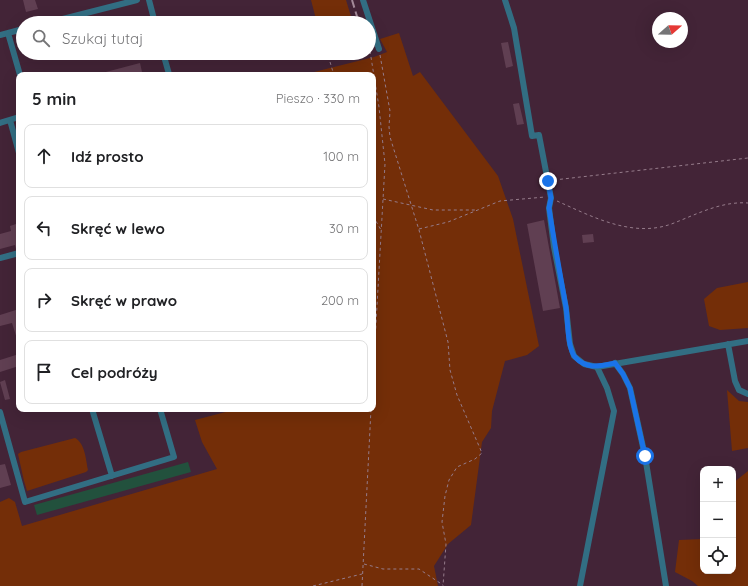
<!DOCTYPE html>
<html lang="pl">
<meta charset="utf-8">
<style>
body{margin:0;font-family:Quicksand,sans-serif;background:#f6f6f6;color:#202124}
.controls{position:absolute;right:12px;bottom:12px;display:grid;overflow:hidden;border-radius:8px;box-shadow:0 4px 16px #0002}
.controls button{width:36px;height:36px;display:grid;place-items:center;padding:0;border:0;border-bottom:1px solid #e0e0e0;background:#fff;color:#202124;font:20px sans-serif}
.compass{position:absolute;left:652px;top:12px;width:36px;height:36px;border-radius:50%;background:#fff;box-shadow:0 4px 16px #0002;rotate:70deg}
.stop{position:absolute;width:12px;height:12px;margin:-9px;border:3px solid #1a73e8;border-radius:50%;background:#fff}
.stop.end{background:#1a73e8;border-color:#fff;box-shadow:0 1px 4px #0008}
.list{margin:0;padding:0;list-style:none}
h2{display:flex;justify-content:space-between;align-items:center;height:52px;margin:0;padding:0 16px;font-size:17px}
h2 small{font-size:13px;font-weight:400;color:#757577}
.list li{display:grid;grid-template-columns:26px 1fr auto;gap:12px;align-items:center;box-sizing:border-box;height:64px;margin:0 8px 8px;padding:0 8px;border:1px solid #e0e0e0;border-radius:8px}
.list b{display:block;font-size:15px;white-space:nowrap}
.list em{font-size:13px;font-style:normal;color:#757577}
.icon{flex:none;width:22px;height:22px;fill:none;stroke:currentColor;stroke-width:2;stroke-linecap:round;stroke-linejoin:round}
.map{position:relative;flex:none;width:748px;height:586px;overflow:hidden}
.search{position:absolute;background:#fff;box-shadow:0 4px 16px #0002;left:16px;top:16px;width:360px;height:44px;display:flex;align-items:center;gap:10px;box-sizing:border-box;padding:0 14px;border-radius:22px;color:#757577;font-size:15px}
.panel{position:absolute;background:#fff;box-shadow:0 4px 16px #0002;left:16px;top:72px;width:360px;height:340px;border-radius:8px}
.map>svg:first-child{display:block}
</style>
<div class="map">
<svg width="748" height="586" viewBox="0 0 748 586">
<rect width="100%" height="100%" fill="#432437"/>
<!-- green -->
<path fill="#742e08" d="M311 0H346L353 23H317Z
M399 33 413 76 420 72 498 176 513 219 539 346 527 355 505 361 492 411 491 428 482 442 471 525 448 544 434 566 438 586H0V502L9 498 15 502 22 526 217 469 202 442 195 420 237 409H373V75H302L374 57 387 52 380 39Z
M748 282V328L720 330 709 326 704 299 717 288Z
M727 390 739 401 748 402V448L732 451Z
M75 438C85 443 86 460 88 470L86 472 27 491 24 481 18 454 21 452Z
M748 471V586H698L692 581 675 572 679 540 703 539V571H733V483Z"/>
<!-- water -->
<path fill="#22513d" d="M188 462 191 472 37 515 34 505Z"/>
<!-- building -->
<path fill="#603f52" d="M23 0H35L38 9 26 12Z
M126 16 129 23H106L105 22Z
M508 42 513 66 506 68 501 43Z
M140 63 142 72 132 75H102V73Z
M519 103 524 124 517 125 513 104Z
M544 220 560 308 543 311 527 224Z
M19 223V249H16L15 245 0 249V234L11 231 10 226Z
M593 234 594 242 583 243 582 235Z
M19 309V342H18L12 323 0 326V315Z
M19 354V366L0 372V360Z
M5 380 10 399 5 400 0 382Z
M5 464 11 485 0 488V465Z"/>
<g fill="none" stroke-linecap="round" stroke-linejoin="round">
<!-- path -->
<path stroke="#967c8b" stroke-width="1" stroke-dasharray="3 3" stroke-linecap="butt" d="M370 51 379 107 385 164 373 377
M380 55 390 111 389 127 390 137 419 230 433 284 448 342 450 370 457 395 482 453 475 459 457 467 449 480 445 496 442 522 446 544 443 586
M330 62 334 75
M554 180 748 158
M383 199 433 210H476
M557 201C593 217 634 239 674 223 697 214 722 201 748 203
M373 216 381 230
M419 229 448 222 500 201 545 197
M364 564 383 569H419L443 585
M313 586 362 574
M362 586 371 409"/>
<!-- minor -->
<path stroke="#326e83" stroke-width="6" d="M149 0 155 23
M363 0 379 49
M505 0 514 28 532 136 539 135 551 198 549 208 554 247 566 308 570 344 574 356 584 364 597 367 748 341
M47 23 137 0
M8 33 20 75
M0 35 23 29
M163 53 169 74 167 75
M10 120 19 153
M0 123 19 117
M0 258 19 253
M728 344 735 381 739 390 748 394
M615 363 623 374 630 388 645 456 666 586
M92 409 112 476
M0 412 25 502 174 457 160 409
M580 586 614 411 607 388 597 367"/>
<!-- rail -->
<path stroke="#a38a99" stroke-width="2" stroke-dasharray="8 4" stroke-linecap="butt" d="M352 0 359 23"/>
</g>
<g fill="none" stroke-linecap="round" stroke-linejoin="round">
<!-- route -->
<path stroke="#1a73e8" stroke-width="5" d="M548 181 551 198 549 208C554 241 560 274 566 307 568 320 567 347 575 357 587 370 600 366 615 363L623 374 630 388 645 456"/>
</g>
</svg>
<div class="controls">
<button>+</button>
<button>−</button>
<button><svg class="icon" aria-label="locate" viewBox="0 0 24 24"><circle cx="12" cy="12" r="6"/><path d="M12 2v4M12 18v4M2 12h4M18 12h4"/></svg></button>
</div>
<svg class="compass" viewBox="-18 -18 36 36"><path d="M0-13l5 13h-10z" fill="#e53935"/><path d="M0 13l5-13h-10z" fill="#757577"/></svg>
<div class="stop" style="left:645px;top:456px"></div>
<div class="stop end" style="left:548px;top:181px"></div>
<div class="search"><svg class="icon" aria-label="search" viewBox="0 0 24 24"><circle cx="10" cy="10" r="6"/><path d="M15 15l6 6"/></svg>Szukaj tutaj</div>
<section class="panel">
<h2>5 min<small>Pieszo · 330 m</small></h2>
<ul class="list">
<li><svg class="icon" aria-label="ahead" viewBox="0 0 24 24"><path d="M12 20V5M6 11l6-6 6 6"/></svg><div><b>Idź prosto</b></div><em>100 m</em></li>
<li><svg class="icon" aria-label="left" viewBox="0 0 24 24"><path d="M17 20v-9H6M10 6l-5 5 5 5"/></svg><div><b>Skręć w lewo</b></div><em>30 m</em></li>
<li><svg class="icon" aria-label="right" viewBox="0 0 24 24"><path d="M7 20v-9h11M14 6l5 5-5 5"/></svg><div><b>Skręć w prawo</b></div><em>200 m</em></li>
<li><svg class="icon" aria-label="arrive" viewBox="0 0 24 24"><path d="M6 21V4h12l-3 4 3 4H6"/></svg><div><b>Cel podróży</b></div></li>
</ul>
</section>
</div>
